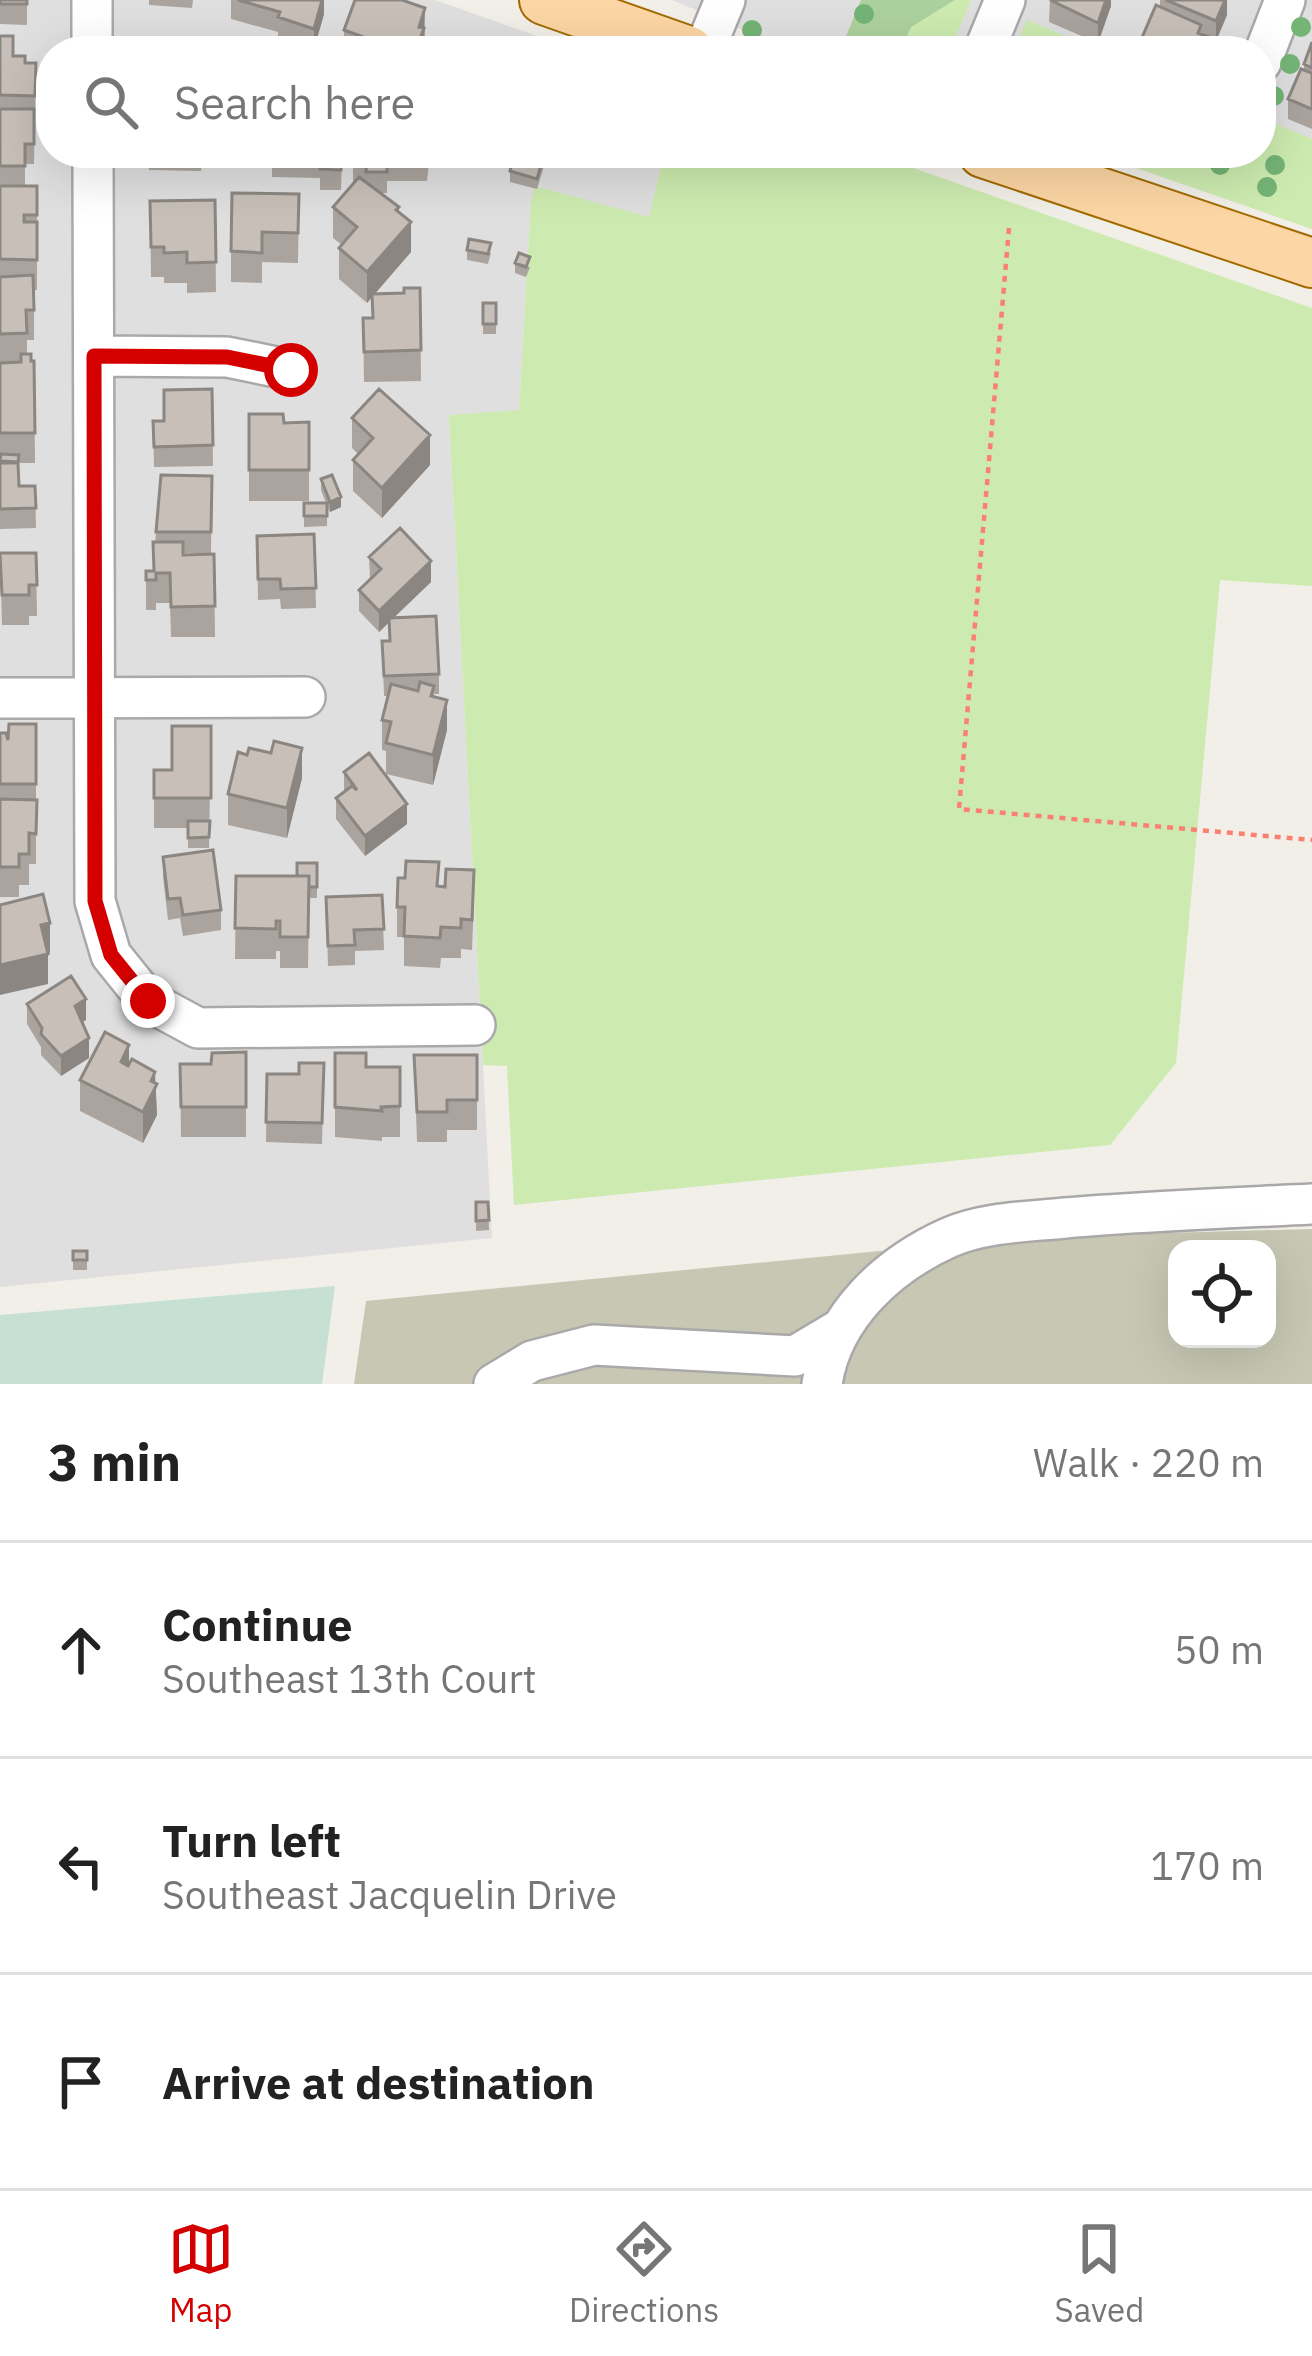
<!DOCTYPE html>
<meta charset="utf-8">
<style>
body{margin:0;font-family:"IBM Plex Sans",sans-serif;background:#f2f2f2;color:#222}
.controls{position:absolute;right:36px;bottom:36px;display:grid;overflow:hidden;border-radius:24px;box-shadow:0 12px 48px #0002}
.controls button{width:108px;height:108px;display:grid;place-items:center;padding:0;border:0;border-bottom:3px solid #e0e0e0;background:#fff;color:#222;font:60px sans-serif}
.stop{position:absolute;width:36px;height:36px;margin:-27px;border:9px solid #d40000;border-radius:50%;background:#fff}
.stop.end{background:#d40000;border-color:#fff;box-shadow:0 3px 12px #0008}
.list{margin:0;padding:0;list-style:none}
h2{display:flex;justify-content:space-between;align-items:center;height:156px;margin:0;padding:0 48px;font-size:51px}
h2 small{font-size:39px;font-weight:400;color:#767676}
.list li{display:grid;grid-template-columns:78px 1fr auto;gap:36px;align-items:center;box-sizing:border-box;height:216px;padding:0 48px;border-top:3px solid #e0e0e0}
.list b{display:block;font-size:45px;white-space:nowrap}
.list p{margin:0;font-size:39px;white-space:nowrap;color:#767676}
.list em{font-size:39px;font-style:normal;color:#767676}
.icon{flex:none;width:66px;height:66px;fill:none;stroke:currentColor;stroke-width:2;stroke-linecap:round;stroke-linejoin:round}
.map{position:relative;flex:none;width:1312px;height:1384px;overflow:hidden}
.search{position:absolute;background:#fff;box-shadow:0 12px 48px #0002;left:36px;right:36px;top:36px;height:132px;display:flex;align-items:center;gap:30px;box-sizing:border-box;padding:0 42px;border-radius:48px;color:#767676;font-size:45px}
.sheet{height:804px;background:#fff}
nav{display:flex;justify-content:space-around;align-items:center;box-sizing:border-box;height:168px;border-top:3px solid #e0e0e0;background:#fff;font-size:33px;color:#767676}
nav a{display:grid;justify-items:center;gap:6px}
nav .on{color:#d40000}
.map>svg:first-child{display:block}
</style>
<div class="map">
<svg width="1312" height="1384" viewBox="0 0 1312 1384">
<rect width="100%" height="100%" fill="#f2efe9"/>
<!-- residential -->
<path fill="#e0dfdf" d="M0 0H435L580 51H51V153H664L649 218 535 187 531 201 519 411 449 415 492 1238 0 1287Z
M672 0H1312V229L1093 153H1261V51H792Z"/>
<!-- construction -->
<path fill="#c7c7b4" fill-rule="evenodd" d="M1312 1229V1384H354L366 1301 1024 1237ZM1177 1249H1267V1339H1177Z"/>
<!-- grass -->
<path fill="#cdebb0" d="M955 0H971L950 51H900L910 27Z
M1027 20 1102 51H1014Z
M1261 118 1312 139V229L1093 153H1261Z
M664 153H871L1312 308V586L1220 580 1176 1063 1110 1145 514 1205 507 1066 483 1065 449 415 519 410 531 201 535 186 649 217Z"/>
<!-- forest -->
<path fill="#add19e" d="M861 0H955L911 27 900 51H840Z"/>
<!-- wetland -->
<path fill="#c6e0d4" d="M335 1286 322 1384H0V1315Z"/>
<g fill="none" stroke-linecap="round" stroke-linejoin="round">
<defs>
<path id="minor" d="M92 0V51
M704 51 725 0
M984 51 1005 0
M1261 62 1285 0
M93 153 95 901 111 955 148 1001 198 1028 475 1025
M94 356 227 357 291 370
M0 698 305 697
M494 1384 532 1361 594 1345 795 1356 842 1328
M822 1384C832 1316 888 1265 948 1238 984 1222 1027 1222 1065 1218 1147 1211 1230 1208 1312 1204"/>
<path id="major" d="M544 0 689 51
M983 153 1312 263"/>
</defs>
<!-- minor casing -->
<use href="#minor" stroke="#a9a9a9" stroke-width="44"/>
<!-- major casing -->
<use href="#major" stroke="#a06b00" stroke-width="52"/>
<!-- path -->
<path stroke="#fa8072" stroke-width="4.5" stroke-dasharray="6 6" stroke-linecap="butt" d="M1009 228 959 809 1312 840"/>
<!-- minor -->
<use href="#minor" stroke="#fff" stroke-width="39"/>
<!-- major -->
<use href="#major" stroke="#fcd6a4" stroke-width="48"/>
</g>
<!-- trees -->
<g fill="#74b475">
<circle cx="864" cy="14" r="10"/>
<circle cx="1301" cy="27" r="10"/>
<circle cx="752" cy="30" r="10"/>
<circle cx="1290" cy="64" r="10"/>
<circle cx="1274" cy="96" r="10"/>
<circle cx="1220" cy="165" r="10"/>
<circle cx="1275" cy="165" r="10"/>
<circle cx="1267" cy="187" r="10"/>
</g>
<!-- wall -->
<path fill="#aba49e" d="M0 0H27V25L0 24Z
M149 0H193L192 8 149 5Z
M231 0H324V14L314 49 278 37V32L231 19Z
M1050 0H1111V6L1098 43 1049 22Z
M1160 0H1227V15L1216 41 1209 38V51H1141V40L1160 7Z
M425 29 424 46 427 51H344V30Z
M0 36 13 56 25 63H36L34 164H25V186H37V290H34V340H27V354L31 361H34L35 463H18L19 486H35L36 528 0 529Z
M1312 42V129L1288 119V99L1304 70V64Z
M149 153H202L201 171 149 170Z
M272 153H342L341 190H320V178L272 177Z
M353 153H430L427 181H387V193H379L399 212 411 252 374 294 404 293 420 288 421 381 364 382 363 318H372V297L367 303 339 279V248L342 245 333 238V207L355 182H353Z
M469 153H500L497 163Z
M545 153H565L562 166 545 162Z
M592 153H635L632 164Z
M544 166 537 189 510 182V171Z
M299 194 298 263 262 262V283L231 282V251Z
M215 200 216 292 187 293V283H164V277H151L150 201Z
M467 250 491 253 488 264 467 260Z
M515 263 530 267 526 277 515 273Z
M483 303H496V334H483Z
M212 389 213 466 154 467 153 421H164Z
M249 414 284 423 309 422V501H249Z
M352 418 430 465 382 518 353 491V460L358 454 352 448Z
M212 476 211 553H183V555L214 554 215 637H171L170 603H156V610H146V571H153L156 532Z
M321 479 341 507 330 512 327 506V526L304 527V503H326L321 490Z
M314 534 316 608 281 609 280 599 258 600 257 536Z
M0 553H36L37 616H29V625H2Z
M369 557 431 582 393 618 439 674V694H434V697L447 730 433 785 386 774V751L382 750V720L388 696H384L382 641H389V622L379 632 359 611V590L370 579Z
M36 724V864H29V885H19V897H0V733L8 740Z
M211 726 209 848H188V828H154V770H172Z
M344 772 407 824 365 856 336 819V798L344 792Z
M302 778 287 838 228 825V794Z
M163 857 221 910V930L183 936 180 918 168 920 163 877Z
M317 863V898H309L308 968H280V951H276V959H235L236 876H297Z
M439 886 474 900 472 950 461 949V958H441L440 968 404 966V937H397V907Z
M382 895 384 950 355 951V965L328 966 326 897Z
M27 1004 86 1020 82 1022 89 1058 61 1076 41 1055V1047L27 1024Z
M246 1052V1137H181L180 1064H211Z
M335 1053 366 1067H400V1137H382V1141L335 1137Z
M414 1055H477V1130H447V1142H417Z
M324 1063 322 1144 266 1142 267 1074H299Z
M129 1064 155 1084 157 1115 143 1143 80 1111V1080Z
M476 1202H488L489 1230 476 1231Z
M73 1251H87V1270H73Z"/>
<!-- shaded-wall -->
<path fill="#8b8681" d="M322 0H324V14L314 49V29Z
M1106 0H1111V6L1098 43V23Z
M1225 0H1227V15L1216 41V21Z
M425 8 424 49 418 51 419 27Z
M399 207V236L411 222V252L367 303V272Z
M430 435V465L382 518V488Z
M341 497V507L330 512V502Z
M431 561V582L379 632V611Z
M447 700V730L433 785V755Z
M302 748V778L287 838V808Z
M407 804V824L365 856V836Z
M50 923V953L41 955V925Z
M48 954V984L0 995V965Z
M86 999V1020L75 1027V1006Z
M89 1038V1058L61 1076V1056Z
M129 1045V1075L121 1062Z
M155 1072 157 1115 143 1143V1112L151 1081Z"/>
<!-- building -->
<path fill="#c7bfb8" stroke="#8b8681" stroke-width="3" d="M0 0H27V4H0Z
M238 0H322L314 29 278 17 280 12Z
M355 0H402L425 8 419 27 424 28 418 44 427 47 425 51H381L364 45 366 38 344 30Z
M1050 0H1106L1098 23Z
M1166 0H1225L1216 21Z
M1156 5 1201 25 1198 33 1209 37 1204 51H1168L1141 40Z
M0 36H13V56H25V63H36L35 96 0 95Z
M1312 42V68L1304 64Z
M463 44 488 51H461Z
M501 46 518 51H499Z
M1301 69 1312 73V109L1288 99Z
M0 109H34V144H25V166H0Z
M272 153H342L341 170 320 169V157H272Z
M353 153H428L427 160H387V172H366L367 161H353Z
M515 153H535L544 155 537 179 510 171Z
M359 177 399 207 396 210 411 222 367 272 339 248 357 227 333 207Z
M0 186H37V215H24V222H37V260L0 259Z
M232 193 299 194 298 233 262 232V253L231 251Z
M215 200 216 262 187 263V252L164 253V247H151L150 201Z
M469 239 491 243 488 254 467 250Z
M519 253 530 257 526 267 515 263Z
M33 275 34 310H26L27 333 0 334V277Z
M404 288H420L421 350 364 352 363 318H373L372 294 404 293Z
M483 303H496V324H483Z
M21 354H31V361H34L35 433H0V363L21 362Z
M212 389 213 445 154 447 153 421H164V390Z
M379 389 430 435 382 488 353 460 373 438 352 418Z
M249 414H283L284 423 309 422V470H249Z
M1 454 19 455 18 462 0 461Z
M0 463H18L19 486H35L36 508 0 509Z
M161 475 212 476 211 532H156Z
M332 475 341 497 330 502 321 479Z
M304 503H327V516H304Z
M400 528 431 561 379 611 359 590 381 569 369 557Z
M314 534 316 588 281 589 280 579H258L257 536Z
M153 542H183V555L214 554 215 606 171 607 170 573H156V580H146V571H154Z
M0 553H36L37 585H29V595H2Z
M436 616 439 674 384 676 382 641H390L389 618Z
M420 682 434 686 431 696 447 700 433 755 386 743 391 722 382 720 391 684 418 691Z
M9 724H36V784H0V733H6L8 740Z
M172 726H211V798H154V770H172Z
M274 741 302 748 287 808 228 794 238 752 247 755 249 748 271 753Z
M369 753 407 804 365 836 336 798 352 786 357 790 344 772Z
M0 799 37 800 36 834 29 833V854H19V867H0Z
M188 821H210L209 837 188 838Z
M213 850 221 910 183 915 180 898 168 899 163 857Z
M406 861 439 862 437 886 445 887 446 869 474 870 472 920 461 919V928L441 927 440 938 404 936 405 907H397L398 878H405Z
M297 863H317V887H309V876H297Z
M236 876H309L308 937H280V921H276V929L235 928Z
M43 894 50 923 41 925 48 954 0 965V905Z
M382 895 384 929 354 930 355 945 328 946 326 897Z
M71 976 86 999 75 1006 89 1038 61 1056 41 1034 42 1028 27 1004Z
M105 1032 129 1045 121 1062 128 1066 132 1059 155 1072 151 1081 157 1084 143 1112 80 1080Z
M246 1052V1107H181L180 1064H211L212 1053Z
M335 1053H366V1067H400V1106L381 1107 382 1111 335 1107Z
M414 1055H477V1100H447V1112H417Z
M299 1063H324L322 1123 266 1122 267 1074H299Z
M476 1202H488L489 1220 476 1221Z
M73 1251H87V1260H73Z"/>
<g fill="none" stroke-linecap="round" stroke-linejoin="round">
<!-- route -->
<path stroke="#d40000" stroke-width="15" d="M148 1001 111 955 95 901 94 356 227 357 291 370"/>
</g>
</svg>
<div class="controls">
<button><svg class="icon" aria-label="locate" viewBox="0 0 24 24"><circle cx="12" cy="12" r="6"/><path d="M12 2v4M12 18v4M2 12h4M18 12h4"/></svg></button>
</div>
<div class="stop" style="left:291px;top:370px"></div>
<div class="stop end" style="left:148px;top:1001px"></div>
<div class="search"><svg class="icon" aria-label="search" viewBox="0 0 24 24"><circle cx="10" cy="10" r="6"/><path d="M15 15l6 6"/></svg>Search here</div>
</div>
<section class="sheet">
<h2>3 min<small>Walk · 220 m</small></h2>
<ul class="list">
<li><svg class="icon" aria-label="ahead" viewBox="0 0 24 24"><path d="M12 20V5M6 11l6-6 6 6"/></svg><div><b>Continue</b><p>Southeast 13th Court</p></div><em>50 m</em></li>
<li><svg class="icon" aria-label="left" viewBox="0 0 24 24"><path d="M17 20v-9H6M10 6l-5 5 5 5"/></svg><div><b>Turn left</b><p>Southeast Jacquelin Drive</p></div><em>170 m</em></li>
<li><svg class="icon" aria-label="arrive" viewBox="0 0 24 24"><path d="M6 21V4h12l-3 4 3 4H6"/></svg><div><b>Arrive at destination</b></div></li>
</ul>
</section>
<nav>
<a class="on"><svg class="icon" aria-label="map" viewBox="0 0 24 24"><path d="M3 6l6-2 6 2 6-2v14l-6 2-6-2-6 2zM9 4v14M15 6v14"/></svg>Map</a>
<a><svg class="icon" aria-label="directions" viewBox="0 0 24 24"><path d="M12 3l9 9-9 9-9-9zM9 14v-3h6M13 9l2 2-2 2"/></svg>Directions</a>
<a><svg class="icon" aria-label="saved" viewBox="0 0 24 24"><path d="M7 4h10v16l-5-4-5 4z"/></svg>Saved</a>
</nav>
